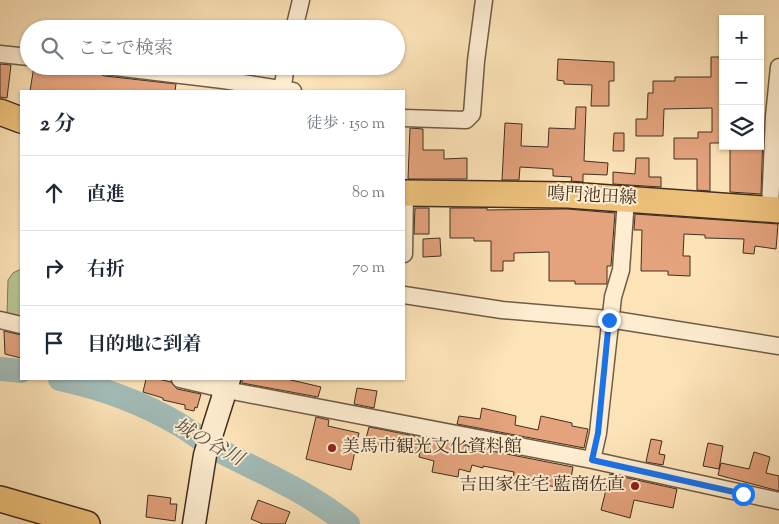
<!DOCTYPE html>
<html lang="ja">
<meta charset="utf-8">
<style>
body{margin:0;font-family:"Sorts Mill Goudy","Noto Serif JP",serif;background:#f6f6f7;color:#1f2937}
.controls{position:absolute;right:15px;top:15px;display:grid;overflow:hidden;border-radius:0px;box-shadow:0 1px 4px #0004}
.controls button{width:45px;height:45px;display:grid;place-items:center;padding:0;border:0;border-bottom:1px solid #e0e1e3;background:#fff;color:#1f2937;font:25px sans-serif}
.stop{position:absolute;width:15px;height:15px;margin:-11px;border:4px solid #1a73e8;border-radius:50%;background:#fff}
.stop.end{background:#1a73e8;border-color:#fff;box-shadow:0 1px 5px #0008}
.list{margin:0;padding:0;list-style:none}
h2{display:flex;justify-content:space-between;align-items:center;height:65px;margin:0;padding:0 20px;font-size:21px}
h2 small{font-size:16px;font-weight:400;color:#747a83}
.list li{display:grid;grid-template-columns:32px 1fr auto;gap:15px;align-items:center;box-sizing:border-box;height:75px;padding:0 20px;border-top:1px solid #e0e1e3}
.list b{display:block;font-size:19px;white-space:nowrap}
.list em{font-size:16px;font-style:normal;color:#747a83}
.icon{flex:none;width:28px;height:28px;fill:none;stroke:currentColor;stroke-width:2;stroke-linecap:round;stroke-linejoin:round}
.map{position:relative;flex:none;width:779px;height:524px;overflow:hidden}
.search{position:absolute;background:#fff;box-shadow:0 1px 4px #0004;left:20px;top:20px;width:385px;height:55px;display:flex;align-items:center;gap:12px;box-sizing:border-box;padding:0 18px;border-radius:28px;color:#747a83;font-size:19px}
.panel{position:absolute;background:#fff;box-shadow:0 1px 4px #0004;left:20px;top:90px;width:385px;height:290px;border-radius:0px}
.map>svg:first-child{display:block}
</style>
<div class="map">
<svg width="779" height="524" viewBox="0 0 779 524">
<rect width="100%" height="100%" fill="#fde4b8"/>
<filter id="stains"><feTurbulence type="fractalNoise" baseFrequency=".004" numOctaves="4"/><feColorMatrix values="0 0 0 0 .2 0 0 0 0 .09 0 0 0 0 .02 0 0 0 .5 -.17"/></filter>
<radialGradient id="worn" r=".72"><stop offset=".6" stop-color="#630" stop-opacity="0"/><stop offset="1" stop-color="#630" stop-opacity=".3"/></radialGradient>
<!-- green -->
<path fill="#bac593" stroke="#7d7a59" d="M21 269V320L7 316 8 280 13 273Z"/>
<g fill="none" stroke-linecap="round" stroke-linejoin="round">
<!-- river -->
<path stroke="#a2bcb8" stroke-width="24" d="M0 369 21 371
M60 379C102 388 143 403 180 425 195 434 208 445 222 452 267 475 308 492 348 524"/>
</g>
<!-- building -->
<path fill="#e4a37d" stroke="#402e1f" d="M711 57H723V143H710V191L697 190V159H674V138H698V132H712V108L664 109 663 136H636V119H647L648 93H653V81H675V77H711Z
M558 59 614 62V81H609V106H591L592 85 564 84V81L557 80Z
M0 64 11 65 7 98 0 97Z
M34 66 91 67 90 68 97 69 100 74 105 76 176 84 175 91H30Z
M576 107H586L584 161 608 163 607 175 583 174V182L571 181 572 177 553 176V169L520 167 519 180H502L505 123 522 124 521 146 548 147 549 128 575 129Z
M410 128 423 129V150H444V159L467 158V179H408Z
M614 133H624V151H613Z
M760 133H763L761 194 730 192V149H748V146H760Z
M636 158H649V177H661V187L613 184V172L635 174Z
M415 208H429V234H414Z
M450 208H487V210L567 209 615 213 611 266H607V284H575V281H549V252L514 253V261H503V271H491V241H474V238H450Z
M635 214 778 224 776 249 755 246 754 254 743 253 744 239 705 238V235L684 234 683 256H690V276L668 275V271H641L642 230H634Z
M440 238 441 256 423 257V239Z
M4 331 21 335V358L5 354Z
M146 379H158L171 382 177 389 201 394 197 408 195 407 194 411 185 409V405L163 400V398L143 392Z
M242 379H287L321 387 318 397 242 383Z
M357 388 377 391 374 408 354 404Z
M482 408 516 416 515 425 538 430 541 416 572 423V426L588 429 584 448 457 424 459 416 480 419Z
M316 417 329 420 328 426 359 433 351 470 306 459Z
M369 427 573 467 569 489 526 482 525 487 512 484 514 472 483 466V468L472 465 470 472 459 469 458 477 432 472 434 461 419 457 420 452 386 444V447L365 442Z
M651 439 662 441 659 454 665 455 663 465 646 462Z
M708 443 723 446 719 469 703 466Z
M754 452 770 457 766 473 779 476V491L718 475 721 463 749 469Z
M610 474 677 489 673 508 634 500 630 518 601 510Z
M148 495 171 498 170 504H177L175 521 146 517Z
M258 500 290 512 285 524H263L251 519Z"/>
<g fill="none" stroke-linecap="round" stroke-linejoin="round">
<defs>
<path id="street" d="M294 29 301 0
M0 54 29 57
M106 66 223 80 293 91
M282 91 286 66
M404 118 466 120 472 114 476 61 484 0
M770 209 774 116 779 67
M404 254 405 193
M404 295 502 310 609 319 779 346
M0 320 21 325
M180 379 227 390 592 460 779 501
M592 460 598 433 613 297 621 270 626 199"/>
<path id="secondary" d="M194 524 205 455 229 379"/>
<path id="primary" d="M0 112 21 120
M404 193 568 195 779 210
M0 499 87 524"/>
</defs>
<!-- street casing -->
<use href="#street" stroke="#6f5c45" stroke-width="19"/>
<!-- secondary casing -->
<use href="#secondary" stroke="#402e1f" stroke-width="25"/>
<!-- primary casing -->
<use href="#primary" stroke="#402e1f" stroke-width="28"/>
<!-- street -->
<use href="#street" stroke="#feedd1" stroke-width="16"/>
<!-- secondary -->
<use href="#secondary" stroke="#feedd1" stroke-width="22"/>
<!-- primary -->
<use href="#primary" stroke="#eec27c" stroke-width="25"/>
</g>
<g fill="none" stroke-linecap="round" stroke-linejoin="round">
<!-- route -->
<path stroke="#1a73e8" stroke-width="6" d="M609 320 598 433 592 460 743 494"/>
</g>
<!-- markers -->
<g fill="#8f2418" stroke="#feedd1" stroke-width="2">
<circle cx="332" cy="448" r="5"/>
<circle cx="635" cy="486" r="5"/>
</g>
<g text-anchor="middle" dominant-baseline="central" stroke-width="4" stroke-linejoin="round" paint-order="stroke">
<!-- street labels -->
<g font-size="18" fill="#402e1f" stroke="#feedd1">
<text transform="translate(592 197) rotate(3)">鳴門池田線</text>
</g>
<!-- poi labels -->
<g font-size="18" fill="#402e1f" stroke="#feedd1" text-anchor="start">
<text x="342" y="448">美馬市観光文化資料館</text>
<text x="625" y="486" text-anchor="end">吉田家住宅 藍商佐直</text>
</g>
<!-- water labels -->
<g font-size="19" font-style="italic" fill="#585245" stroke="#feedd1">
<text transform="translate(208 443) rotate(29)">城の谷川</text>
</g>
</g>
<rect width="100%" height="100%" filter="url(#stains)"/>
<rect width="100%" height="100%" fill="url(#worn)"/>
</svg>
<div class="controls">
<button>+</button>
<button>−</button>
<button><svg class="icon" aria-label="layers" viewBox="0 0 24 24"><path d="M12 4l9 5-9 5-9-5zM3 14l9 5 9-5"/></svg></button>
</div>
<div class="stop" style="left:743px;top:494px"></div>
<div class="stop end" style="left:609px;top:320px"></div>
<div class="search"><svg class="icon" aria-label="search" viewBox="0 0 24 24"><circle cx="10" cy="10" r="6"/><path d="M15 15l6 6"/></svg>ここで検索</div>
<section class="panel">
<h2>2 分<small>徒歩 · 150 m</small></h2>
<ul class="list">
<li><svg class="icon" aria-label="ahead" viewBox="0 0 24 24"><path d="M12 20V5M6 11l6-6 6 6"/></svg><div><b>直進</b></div><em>80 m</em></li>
<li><svg class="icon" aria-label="right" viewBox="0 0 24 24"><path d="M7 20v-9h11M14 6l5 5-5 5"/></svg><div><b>右折</b></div><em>70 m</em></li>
<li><svg class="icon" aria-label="arrive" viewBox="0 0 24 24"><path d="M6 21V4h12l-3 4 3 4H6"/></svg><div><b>目的地に到着</b></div></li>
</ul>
</section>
</div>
